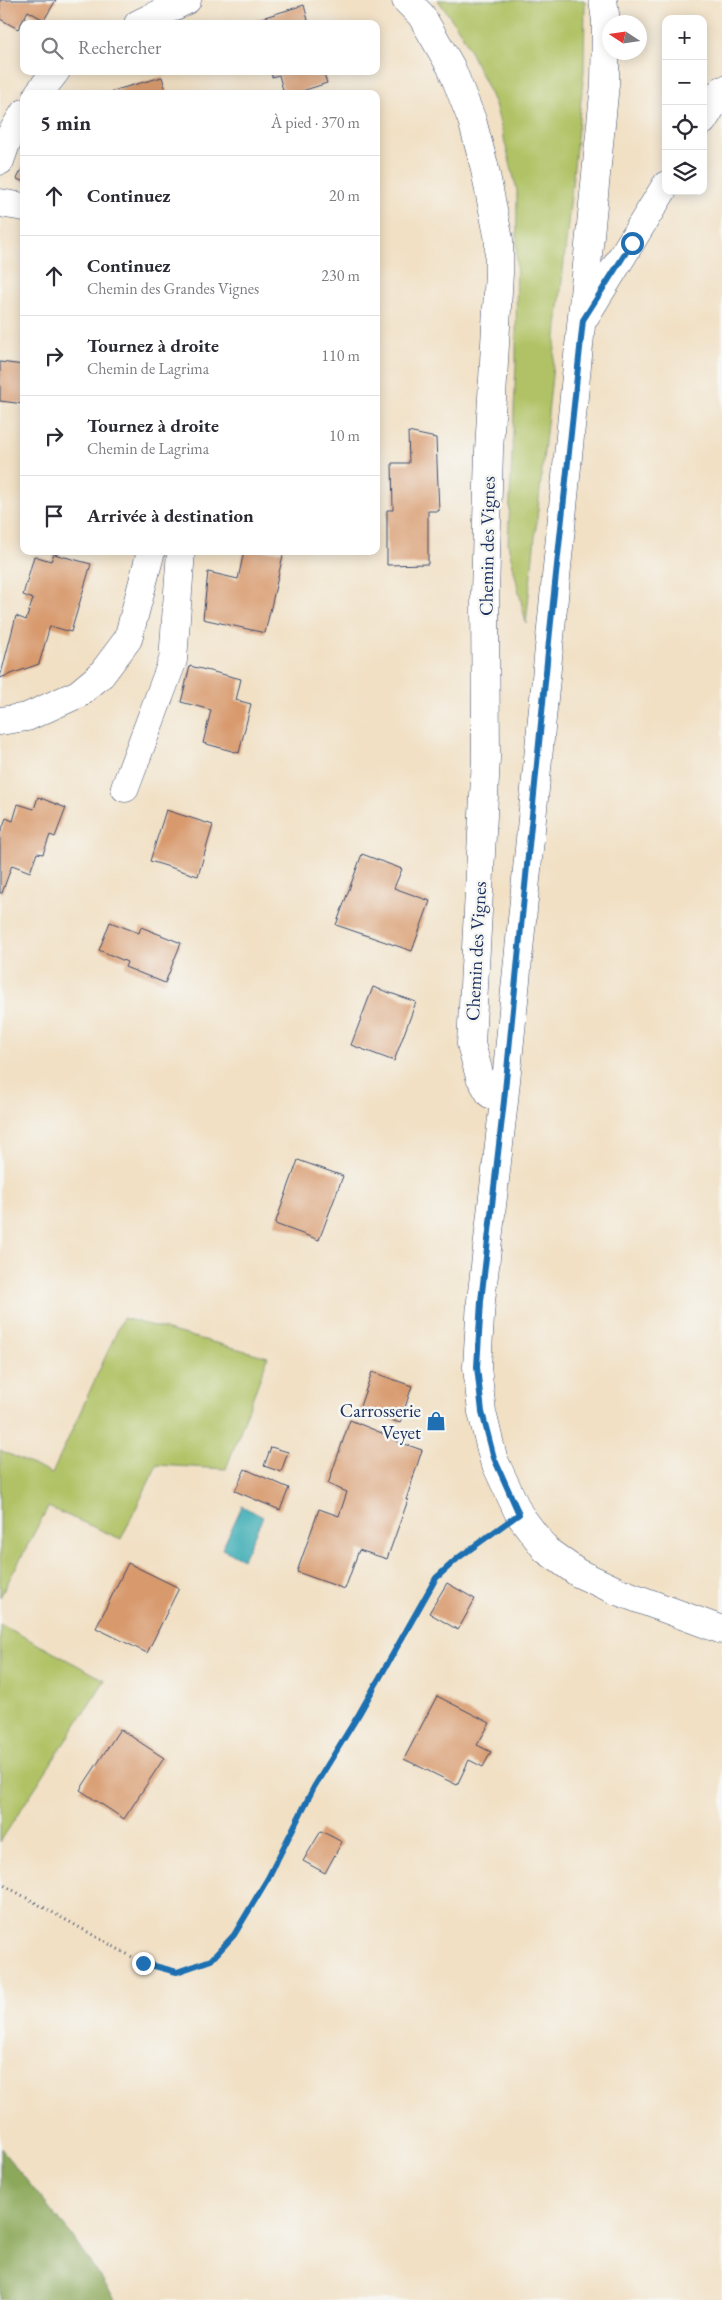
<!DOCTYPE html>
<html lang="fr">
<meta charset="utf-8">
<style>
body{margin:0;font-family:"EB Garamond",serif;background:#f2f2f3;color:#2b2b33}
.controls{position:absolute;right:15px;top:15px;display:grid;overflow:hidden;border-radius:10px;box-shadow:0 2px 12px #0003}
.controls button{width:45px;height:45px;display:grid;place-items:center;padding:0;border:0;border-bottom:1px solid #e1e1e2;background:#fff;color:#2b2b33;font:25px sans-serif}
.compass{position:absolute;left:602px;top:15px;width:45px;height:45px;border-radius:50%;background:#fff;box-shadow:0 2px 12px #0003;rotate:282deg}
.stop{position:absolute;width:15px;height:15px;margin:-11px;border:4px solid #1f6fb2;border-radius:50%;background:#fff}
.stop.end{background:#1f6fb2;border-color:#fff;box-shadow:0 1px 5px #0008}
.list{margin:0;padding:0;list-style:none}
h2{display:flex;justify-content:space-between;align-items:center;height:65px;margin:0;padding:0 20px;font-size:21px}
h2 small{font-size:16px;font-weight:400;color:#7c7c81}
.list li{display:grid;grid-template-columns:32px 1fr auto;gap:15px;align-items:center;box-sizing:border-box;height:80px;padding:0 20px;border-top:1px solid #e1e1e2}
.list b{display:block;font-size:19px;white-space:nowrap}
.list p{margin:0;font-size:16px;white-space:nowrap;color:#7c7c81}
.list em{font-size:16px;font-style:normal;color:#7c7c81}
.icon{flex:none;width:28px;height:28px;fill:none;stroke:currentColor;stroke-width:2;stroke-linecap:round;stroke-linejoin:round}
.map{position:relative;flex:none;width:722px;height:2300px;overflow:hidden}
.search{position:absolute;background:#fff;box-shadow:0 2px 12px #0003;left:20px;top:20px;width:360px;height:55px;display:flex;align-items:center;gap:12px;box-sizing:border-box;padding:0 18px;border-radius:10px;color:#7c7c81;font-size:19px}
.panel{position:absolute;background:#fff;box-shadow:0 2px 12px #0003;left:20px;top:90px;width:360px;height:465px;border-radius:10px}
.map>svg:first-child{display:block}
</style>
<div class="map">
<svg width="722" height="2300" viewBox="0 0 722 2300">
<rect width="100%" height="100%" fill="#f6f6f2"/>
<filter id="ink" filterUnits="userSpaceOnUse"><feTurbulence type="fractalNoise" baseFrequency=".02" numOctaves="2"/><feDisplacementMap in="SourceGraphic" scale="10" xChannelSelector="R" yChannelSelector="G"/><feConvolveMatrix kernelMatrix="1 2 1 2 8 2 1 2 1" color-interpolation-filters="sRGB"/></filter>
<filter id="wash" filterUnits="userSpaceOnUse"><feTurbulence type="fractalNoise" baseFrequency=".0096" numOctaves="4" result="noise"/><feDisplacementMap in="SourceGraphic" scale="20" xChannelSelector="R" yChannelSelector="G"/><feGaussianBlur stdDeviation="1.12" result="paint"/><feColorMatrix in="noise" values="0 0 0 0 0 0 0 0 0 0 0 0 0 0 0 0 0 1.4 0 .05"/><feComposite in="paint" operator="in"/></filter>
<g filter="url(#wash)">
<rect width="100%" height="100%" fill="#f1e0c4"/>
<!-- green -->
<path fill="#b0c265" stroke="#667862" d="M438 0H584L585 2 584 71 526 623 508 544 516 365 517 190 495 104 462 34Z
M123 1318 268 1357 226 1469 157 1465 121 1539 48 1507 0 1597V1450L52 1474Z
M0 1624 105 1680 0 1842Z"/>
<!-- forest -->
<path fill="#8ca85a" stroke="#546c5c" d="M0 2148 70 2233 116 2300H0Z"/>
<!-- water -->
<path fill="#3cadb5" stroke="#2c6e8a" d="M242 1506 263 1517 243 1559 222 1549Z"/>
<g id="blocks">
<!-- building -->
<path fill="#d89a6d" d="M0 0H56L44 20 28 11 18 29 0 19Z
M304 5 309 24H253L252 21Z
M271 71H323L327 83 293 94H284L279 75 272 77Z
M162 77 167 94H113L112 91Z
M24 164V182L17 179Z
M0 362 24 365V404L0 401Z
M408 432 436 438 439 511H428V564L387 565V510H393L392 463H409Z
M244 551H284L265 633 203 619 208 572 238 579Z
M54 554 91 564 71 632 50 626 39 664 0 678 16 616 26 620 33 599 23 595 34 556 51 561Z
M190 666 241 679 236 700 251 704 239 753 203 743 211 710 181 702Z
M38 797 66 808 55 837 50 835 43 854 37 853 30 872 12 865 2 893H0V834L6 818 13 821 18 804 34 809Z
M166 810 213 825 198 876 150 861Z
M362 854 402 869 394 888 430 901 412 951 336 925Z
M110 922 139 933 141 927 181 943 165 983 125 967 127 962 99 950Z
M373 987 416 1002 394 1061 351 1045Z
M298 1160 343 1176 319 1240 275 1224Z
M372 1372 412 1386 400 1423 359 1409Z
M350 1420 394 1438 393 1440 422 1450 406 1500H408L387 1559 359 1550 345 1589 297 1572 319 1509 339 1516 347 1492 328 1484Z
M271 1447 288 1452 281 1472 264 1466Z
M245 1469 289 1488 280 1510 235 1491Z
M128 1563 179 1588 147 1653 96 1628Z
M447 1583 475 1599 458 1630 429 1613Z
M437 1696 490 1723 477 1745 491 1752 483 1767 469 1760 457 1785 404 1759Z
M120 1729 164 1758 124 1819 80 1790Z
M321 1831 342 1842 325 1873 303 1861Z"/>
</g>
</g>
<g filter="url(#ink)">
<use href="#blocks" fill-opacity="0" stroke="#3b4a6d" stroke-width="1"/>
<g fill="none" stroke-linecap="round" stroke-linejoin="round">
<defs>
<path id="minor" d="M406 0 421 15 451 67 472 120 484 165 499 240V273L489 451 485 594 486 758 471 1044 480 1077 490 1094 504 1101
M603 0 606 21 605 84 504 1101 481 1301 477 1367 482 1412 493 1458 519 1514 546 1550 578 1573 617 1591 722 1630
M138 24 187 0
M38 94 56 71
M703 121 722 90
M0 161 7 141 24 113
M0 203 24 207
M586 315 666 185
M0 721 27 717 78 694 101 675 128 639 151 551
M125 788 173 660 181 551"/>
</defs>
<!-- minor casing -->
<use href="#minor" stroke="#3b4a6d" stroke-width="29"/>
<!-- path -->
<path stroke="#3b4a6d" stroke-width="3" stroke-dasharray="1 4" stroke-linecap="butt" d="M0 1883 143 1963 177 1972 211 1960 234 1935 268 1879 314 1787 359 1714 436 1578 458 1558 492 1533"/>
<!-- minor -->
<use href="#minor" stroke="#fff" stroke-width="28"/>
</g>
</g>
<g fill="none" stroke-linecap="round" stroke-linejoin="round" filter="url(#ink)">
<!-- route -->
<path stroke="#1f6fb2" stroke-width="6" d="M143 1963 177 1972 211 1960 234 1935 268 1878 314 1787 359 1714 436 1578 458 1558 519 1514 494 1458 482 1412 477 1367 481 1301 504 1101 550 631 583 320 632 243"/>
</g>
<!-- icons -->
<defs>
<symbol id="shop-bare" viewBox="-9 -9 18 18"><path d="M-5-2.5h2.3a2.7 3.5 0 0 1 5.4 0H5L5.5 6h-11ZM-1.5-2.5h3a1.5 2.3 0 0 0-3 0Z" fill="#1f6fb2" stroke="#f6f6f2" stroke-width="2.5" paint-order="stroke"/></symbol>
</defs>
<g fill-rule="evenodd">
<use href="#shop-bare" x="422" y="1407" width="28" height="28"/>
</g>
<g text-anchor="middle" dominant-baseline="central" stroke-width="5" stroke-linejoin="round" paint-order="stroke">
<!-- street labels -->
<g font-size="19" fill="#1b2f5e" stroke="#f6f6f2">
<text transform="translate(487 546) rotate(-89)">Chemin des Vignes</text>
<text transform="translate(476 951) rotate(-87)">Chemin des Vignes</text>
</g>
<!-- poi labels -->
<g font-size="19" fill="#1b2f5e" stroke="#f6f6f2" text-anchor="end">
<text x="421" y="1410">Carrosserie<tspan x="421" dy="22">Veyet</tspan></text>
</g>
</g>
</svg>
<div class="controls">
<button>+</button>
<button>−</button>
<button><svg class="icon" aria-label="locate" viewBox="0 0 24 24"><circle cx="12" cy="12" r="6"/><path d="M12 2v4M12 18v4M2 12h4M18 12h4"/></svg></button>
<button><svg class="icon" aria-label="layers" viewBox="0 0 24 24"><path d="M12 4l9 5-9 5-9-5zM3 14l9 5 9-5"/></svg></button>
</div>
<svg class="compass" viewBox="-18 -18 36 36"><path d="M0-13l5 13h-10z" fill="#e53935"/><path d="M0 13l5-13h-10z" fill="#7c7c81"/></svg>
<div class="stop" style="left:632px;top:243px"></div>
<div class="stop end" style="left:143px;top:1963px"></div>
<div class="search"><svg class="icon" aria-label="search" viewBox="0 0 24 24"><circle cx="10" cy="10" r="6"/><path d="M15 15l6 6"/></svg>Rechercher</div>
<section class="panel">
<h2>5 min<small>À pied · 370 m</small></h2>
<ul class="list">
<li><svg class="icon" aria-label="ahead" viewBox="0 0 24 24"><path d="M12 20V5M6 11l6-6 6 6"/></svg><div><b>Continuez</b></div><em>20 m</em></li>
<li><svg class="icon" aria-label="ahead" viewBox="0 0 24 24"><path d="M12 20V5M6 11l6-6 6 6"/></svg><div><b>Continuez</b><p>Chemin des Grandes Vignes</p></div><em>230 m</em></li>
<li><svg class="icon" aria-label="right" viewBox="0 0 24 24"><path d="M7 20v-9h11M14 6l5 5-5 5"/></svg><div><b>Tournez à droite</b><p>Chemin de Lagrima</p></div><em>110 m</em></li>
<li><svg class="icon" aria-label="right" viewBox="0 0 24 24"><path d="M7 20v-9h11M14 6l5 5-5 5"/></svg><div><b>Tournez à droite</b><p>Chemin de Lagrima</p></div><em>10 m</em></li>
<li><svg class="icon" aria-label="arrive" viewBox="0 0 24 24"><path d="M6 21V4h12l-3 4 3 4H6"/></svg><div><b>Arrivée à destination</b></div></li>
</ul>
</section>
</div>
